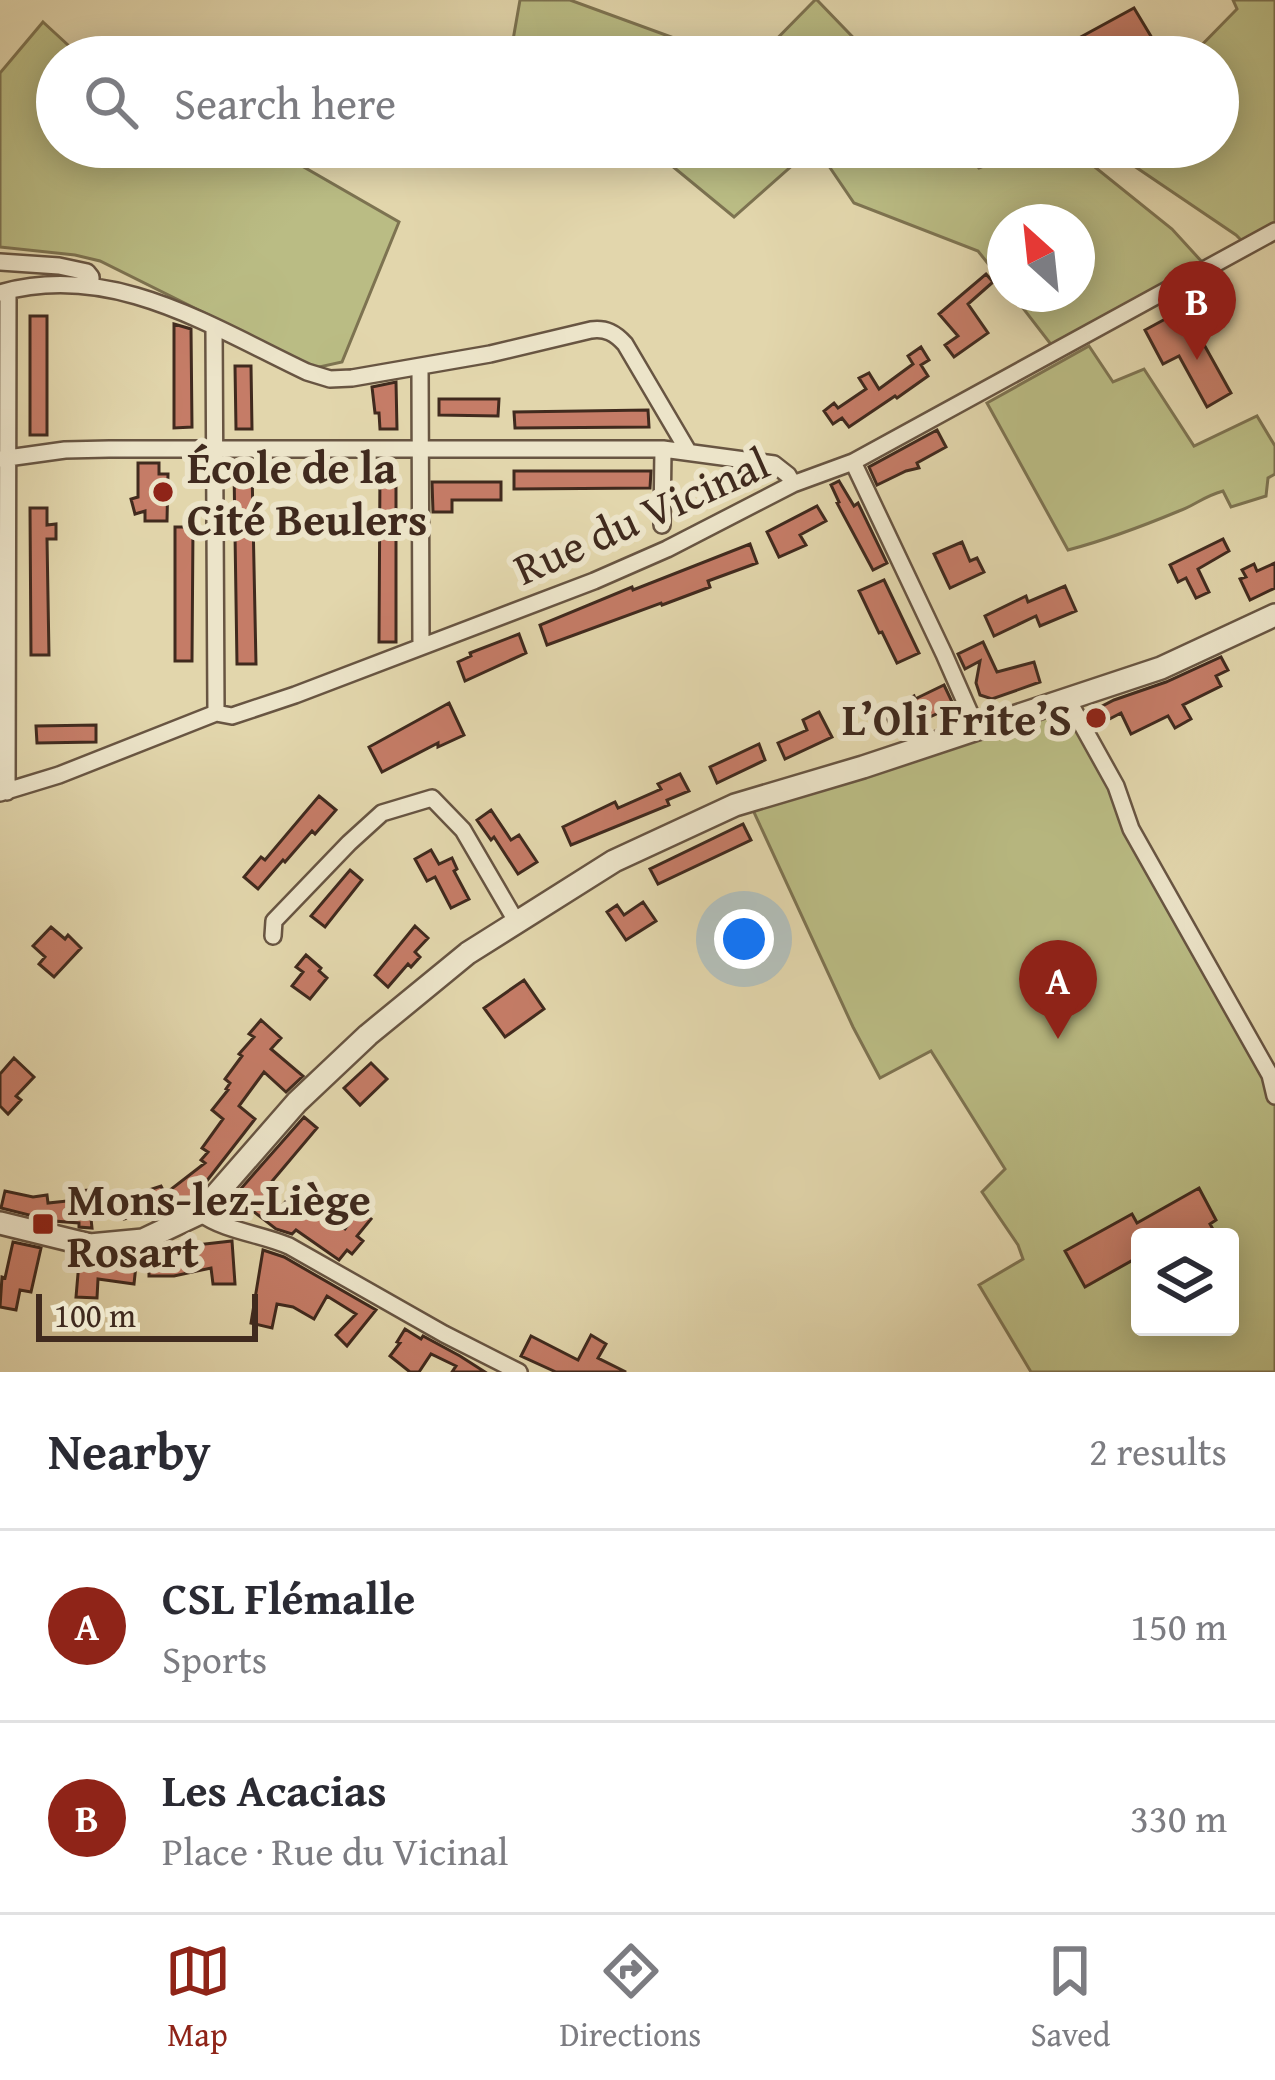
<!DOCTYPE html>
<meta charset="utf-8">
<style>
body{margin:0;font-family:"Gentium Book Plus",serif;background:#f2f2f3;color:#2b2b33}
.controls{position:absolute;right:36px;bottom:36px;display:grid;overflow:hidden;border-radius:12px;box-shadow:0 6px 30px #0003}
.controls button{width:108px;height:108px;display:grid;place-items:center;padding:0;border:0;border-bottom:3px solid #e1e1e2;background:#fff;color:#2b2b33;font:60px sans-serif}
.compass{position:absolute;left:987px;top:204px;width:108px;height:108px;border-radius:50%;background:#fff;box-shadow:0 6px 30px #0003;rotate:333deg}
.scale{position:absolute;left:36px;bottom:30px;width:222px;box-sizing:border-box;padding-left:12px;border:6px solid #402a1e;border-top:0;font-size:33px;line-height:42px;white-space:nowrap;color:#402a1e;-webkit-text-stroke:9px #ece4c9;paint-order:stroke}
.you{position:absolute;left:744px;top:939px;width:42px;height:42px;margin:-30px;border:9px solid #fff;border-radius:50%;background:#1a73e8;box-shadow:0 0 0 18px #1a73e833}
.badge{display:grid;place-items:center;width:78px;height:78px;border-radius:50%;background:#8f2418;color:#fff;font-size:39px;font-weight:700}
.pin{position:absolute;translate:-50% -99px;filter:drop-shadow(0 3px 6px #0008)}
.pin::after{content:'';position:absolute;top:63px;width:42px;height:36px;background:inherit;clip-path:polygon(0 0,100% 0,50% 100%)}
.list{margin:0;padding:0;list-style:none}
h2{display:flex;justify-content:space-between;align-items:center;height:156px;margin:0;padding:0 48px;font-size:51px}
h2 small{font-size:39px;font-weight:400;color:#7c7c81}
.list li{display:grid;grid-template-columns:78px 1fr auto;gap:36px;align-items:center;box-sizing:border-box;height:192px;padding:0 48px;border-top:3px solid #e1e1e2}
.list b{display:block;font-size:45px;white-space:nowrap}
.list p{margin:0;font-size:39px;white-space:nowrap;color:#7c7c81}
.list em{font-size:39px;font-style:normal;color:#7c7c81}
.icon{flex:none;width:66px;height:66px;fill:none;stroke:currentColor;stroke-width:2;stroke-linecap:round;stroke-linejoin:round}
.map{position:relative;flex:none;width:1275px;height:1372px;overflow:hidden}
.search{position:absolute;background:#fff;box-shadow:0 6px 30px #0003;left:36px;right:36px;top:36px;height:132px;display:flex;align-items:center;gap:30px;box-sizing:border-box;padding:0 42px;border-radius:66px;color:#7c7c81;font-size:45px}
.sheet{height:540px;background:#fff}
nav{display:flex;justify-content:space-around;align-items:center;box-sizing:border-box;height:168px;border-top:3px solid #e1e1e2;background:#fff;font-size:33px;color:#7c7c81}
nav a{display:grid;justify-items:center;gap:6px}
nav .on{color:#8f2418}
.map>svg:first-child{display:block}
</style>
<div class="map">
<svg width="1275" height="1372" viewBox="0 0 1275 1372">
<rect width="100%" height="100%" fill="#e2d6ac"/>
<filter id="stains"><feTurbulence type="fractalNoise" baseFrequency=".00167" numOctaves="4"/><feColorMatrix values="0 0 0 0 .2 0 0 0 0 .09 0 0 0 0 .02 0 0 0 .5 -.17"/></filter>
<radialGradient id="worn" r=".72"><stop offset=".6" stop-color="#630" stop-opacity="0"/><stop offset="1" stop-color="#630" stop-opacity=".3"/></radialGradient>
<!-- green -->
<path fill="#babc84" stroke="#7d7351" stroke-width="3" fill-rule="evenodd" d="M520 0H570L704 49 751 57H510Z
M815 0H817L872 57H759Z
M1233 0H1275V223L1242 241 1236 235 1106 147H1218V57H1190L1237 9Z
M43 22 81 57H57V147H180L184 150 191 147H269L399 222 342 362 315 368 100 261 75 255 0 247V73Z
M649 147H813L734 217Z
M816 147H959L979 168 1030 147H1070L1172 229 1203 263 1053 347 1012 294H1077V222H1005V285L978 251 854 203Z
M1089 346 1113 382 1144 369 1194 446 1257 416 1275 446V474L1268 478 1266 496 1231 507 1223 491C1202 497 1196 505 1179 511 1143 526 1106 540 1068 550L987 403Z
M1077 704 1134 821 1275 1072V1372H1031L979 1285 1023 1259 1018 1245 982 1192 1005 1169 931 1051 880 1078 853 1027 752 808ZM1140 1237H1230V1327H1140Z"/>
<!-- building -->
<path fill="#c57c67" stroke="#402a1e" stroke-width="3" d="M1134 8 1161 53 1153 57H1044Z
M986 274 993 282 968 304 988 333 954 357 945 345 958 336 939 314Z
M1193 304 1206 327 1197 332 1231 393 1207 407 1179 356 1163 364 1145 330Z
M30 316H47V435H30Z
M174 324 191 329 192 427 174 428Z
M921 347 929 360 921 365 928 376 897 398 895 396 849 427 842 418 833 424 824 411 834 403 838 408 866 389 859 378 869 373 879 389 913 364 908 356Z
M235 366H251L252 429H236Z
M396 382 397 429H380L379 413H375L372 387Z
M439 399H499L498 416 439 415Z
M648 410 649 427 515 428 514 412Z
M937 430 946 447 917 463 919 468 906 471 877 485 869 467Z
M138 463H159V474H168L167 521H145V511L135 514 131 499 138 497Z
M380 468H396V642H379Z
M234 469H252L256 664H237Z
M514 471H651L650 488 514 489Z
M839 481 854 506 858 503 887 563 873 570 837 503 839 502 831 485Z
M432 482H501V500H452V512H433Z
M817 506 826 521 800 535 806 545 779 557 767 532Z
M30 508H47V525L56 524V539H47L49 655H31Z
M175 527H193L192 661H175Z
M1223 539 1229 551 1198 569 1209 592 1196 598 1186 578 1178 582 1170 565Z
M962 542 970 561 977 558 984 572 950 588 934 554Z
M750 544 757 563 708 581 710 587 662 605 661 603 547 645 540 625 632 587 633 590Z
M1275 563V588L1250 600 1240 579 1246 577 1242 570 1254 564 1257 571Z
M884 580 919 653 897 663 882 632 879 633 859 591Z
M1065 586 1076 611 1040 626 1036 616 994 636 985 616 1026 596 1028 602Z
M519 634 526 653 465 681 458 662 471 656 470 653Z
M983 642 997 672 1034 662 1040 682 992 699 980 695 976 683 980 661 965 669 958 654Z
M1221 657 1228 670 1216 676 1221 686 1183 705 1191 719 1175 728 1168 716 1131 734 1121 713 1096 726 1089 713 1114 700 1166 682Z
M944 685 954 706 894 733 884 712 914 696 915 699Z
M449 703 464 735 438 747V743L382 772 369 747Z
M819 712 832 737 785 759 778 743 807 730 803 720Z
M96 725V742L37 743 36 726Z
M759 744 765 760 717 783 710 767Z
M680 774 689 791 667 800 669 805 571 845 563 827 615 802 618 808 661 789 658 784Z
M319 796 336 810 315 834 312 831 285 862 283 860 258 889 244 877 261 857 265 860Z
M491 810 511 840 519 835 537 862 518 874 494 837 491 840 477 820Z
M743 824 751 840 658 884 650 869Z
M431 850 439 864 452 858 457 869 454 871 469 899 451 908 435 877 427 881 415 859Z
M350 870 362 880 325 927 311 916Z
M643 902 656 921 626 940 607 912 617 905 624 915Z
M415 926 428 938 415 952 420 957 411 967 408 964 388 987 375 975Z
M51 927 65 939 68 935 81 948 54 977 39 964 45 957 33 946Z
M306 955 321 968 319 971 327 978 310 999 292 986 303 972 296 967Z
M524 980 544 1009 505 1037 484 1008Z
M261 1020 281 1038 271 1049 303 1076 286 1092 264 1072 239 1106 255 1119 195 1196 152 1219 150 1213 124 1219 118 1200 161 1186 165 1194 205 1163 201 1160 208 1152 202 1148 223 1119 212 1110 228 1090 226 1089 230 1083 225 1079 242 1056 239 1054 254 1037 249 1034Z
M14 1058 34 1077 16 1096 21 1100 8 1114 0 1106V1074Z
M371 1063 387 1079 360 1105 344 1088Z
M304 1117 317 1128 263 1192 282 1206 302 1182 331 1206 325 1214 345 1229 359 1210 371 1219 357 1236 363 1241 352 1254 347 1250 339 1260 296 1230 292 1234 276 1229 249 1208 246 1213 231 1200Z
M1199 1188 1216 1220 1210 1224 1215 1233 1208 1237H1140V1256L1085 1287 1065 1251 1132 1214 1137 1223Z
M88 1190 92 1228 79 1227V1223L54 1221V1216L37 1217 1 1208 5 1191 33 1197 47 1195 48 1203 77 1200 76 1191Z
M232 1241 235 1284H213L211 1268 174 1276H149V1254H162V1261H189L187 1246Z
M13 1242 41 1248 31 1292 20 1290 16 1310 0 1307 2 1277 5 1278Z
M263 1250 284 1257 376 1310 347 1346 336 1335 356 1314 327 1296 314 1319 293 1307 277 1304 272 1328 251 1323Z
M79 1262 136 1265 134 1284 98 1279 97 1298 76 1297Z
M405 1329 421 1339 423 1336 460 1356 485 1372H452L456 1366 431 1354 419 1372H410L390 1356 400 1343 397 1342Z
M591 1335 606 1344 598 1358 626 1372H556L521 1356 531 1336 578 1360Z"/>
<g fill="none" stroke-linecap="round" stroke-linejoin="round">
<defs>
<path id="minor" d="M0 262 59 266 87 272 91 277V286
M0 293C111 261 210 326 307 372L330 379 352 378 490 354 591 330C606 328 615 333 625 344L688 451
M214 328 216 713
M420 367 421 646
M0 459 65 450 109 449H663L774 464 788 475 793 484
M853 462 944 654 977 729
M662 525 663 449
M1067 698 1116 786 1131 829 1270 1075 1275 1096
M7 792 8 291
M0 793 59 775 216 713 232 716 295 695 594 581 667 549 793 484 853 462 1275 231
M273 936 274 921 349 843 382 813 432 798 463 830 516 921
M200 1213C227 1232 259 1233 289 1246L444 1334 519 1372"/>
<path id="tertiary" d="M0 1223 90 1245 143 1240 200 1213 297 1102 368 1035 468 953 614 861 735 805 863 767 1161 668 1275 615"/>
</defs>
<!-- minor casing -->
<use href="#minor" stroke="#685542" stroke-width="20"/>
<!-- tertiary casing -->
<use href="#tertiary" stroke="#685542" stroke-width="26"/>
<!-- minor -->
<use href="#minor" stroke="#ece4c9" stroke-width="15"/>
<!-- tertiary -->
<use href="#tertiary" stroke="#ece4c9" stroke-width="21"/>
</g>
<!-- markers -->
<g fill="#8f2418" stroke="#ece4c9" stroke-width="4.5">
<circle cx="163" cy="492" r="12"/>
<circle cx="1096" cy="718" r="12"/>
<rect x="31" y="1212" width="24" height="24" rx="6"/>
</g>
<g text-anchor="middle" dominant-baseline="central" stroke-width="12" stroke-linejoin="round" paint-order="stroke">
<!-- poi labels -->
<g font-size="45" font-weight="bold" fill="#402a1e" stroke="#ece4c9" text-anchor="start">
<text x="187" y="466">École de la<tspan x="187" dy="52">Cité Beulers</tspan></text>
<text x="1072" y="718" text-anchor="end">L’Oli Frite’S</text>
<text x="67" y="1198">Mons-lez-Liège<tspan x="67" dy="52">Rosart</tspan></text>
</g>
<!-- street labels -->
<g font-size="45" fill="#402a1e" stroke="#ece4c9">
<text transform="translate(641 515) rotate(-24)">Rue du Vicinal</text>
</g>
</g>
<rect width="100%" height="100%" filter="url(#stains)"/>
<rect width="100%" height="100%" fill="url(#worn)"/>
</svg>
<div class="controls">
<button><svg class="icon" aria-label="layers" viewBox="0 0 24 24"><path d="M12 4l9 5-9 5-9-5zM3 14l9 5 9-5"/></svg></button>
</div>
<svg class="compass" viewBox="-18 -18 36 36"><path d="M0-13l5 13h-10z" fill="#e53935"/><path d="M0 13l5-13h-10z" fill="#7c7c81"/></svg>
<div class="scale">100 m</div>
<div class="you"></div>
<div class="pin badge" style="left:1058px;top:1039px">A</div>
<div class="pin badge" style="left:1197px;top:360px">B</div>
<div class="search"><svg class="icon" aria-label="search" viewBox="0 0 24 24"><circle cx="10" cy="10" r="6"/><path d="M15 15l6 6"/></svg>Search here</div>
</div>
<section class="sheet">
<h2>Nearby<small>2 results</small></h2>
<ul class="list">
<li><span class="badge">A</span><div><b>CSL Flémalle</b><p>Sports</p></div><em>150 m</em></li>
<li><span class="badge">B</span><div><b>Les Acacias</b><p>Place · Rue du Vicinal</p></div><em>330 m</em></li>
</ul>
</section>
<nav>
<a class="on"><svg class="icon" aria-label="map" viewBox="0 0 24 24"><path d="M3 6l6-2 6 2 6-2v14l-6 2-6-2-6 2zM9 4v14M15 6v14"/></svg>Map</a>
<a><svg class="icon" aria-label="directions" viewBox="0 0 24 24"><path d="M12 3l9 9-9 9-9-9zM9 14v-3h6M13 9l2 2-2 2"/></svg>Directions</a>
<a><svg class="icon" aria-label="saved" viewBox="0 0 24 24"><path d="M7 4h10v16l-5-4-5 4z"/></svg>Saved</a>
</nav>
